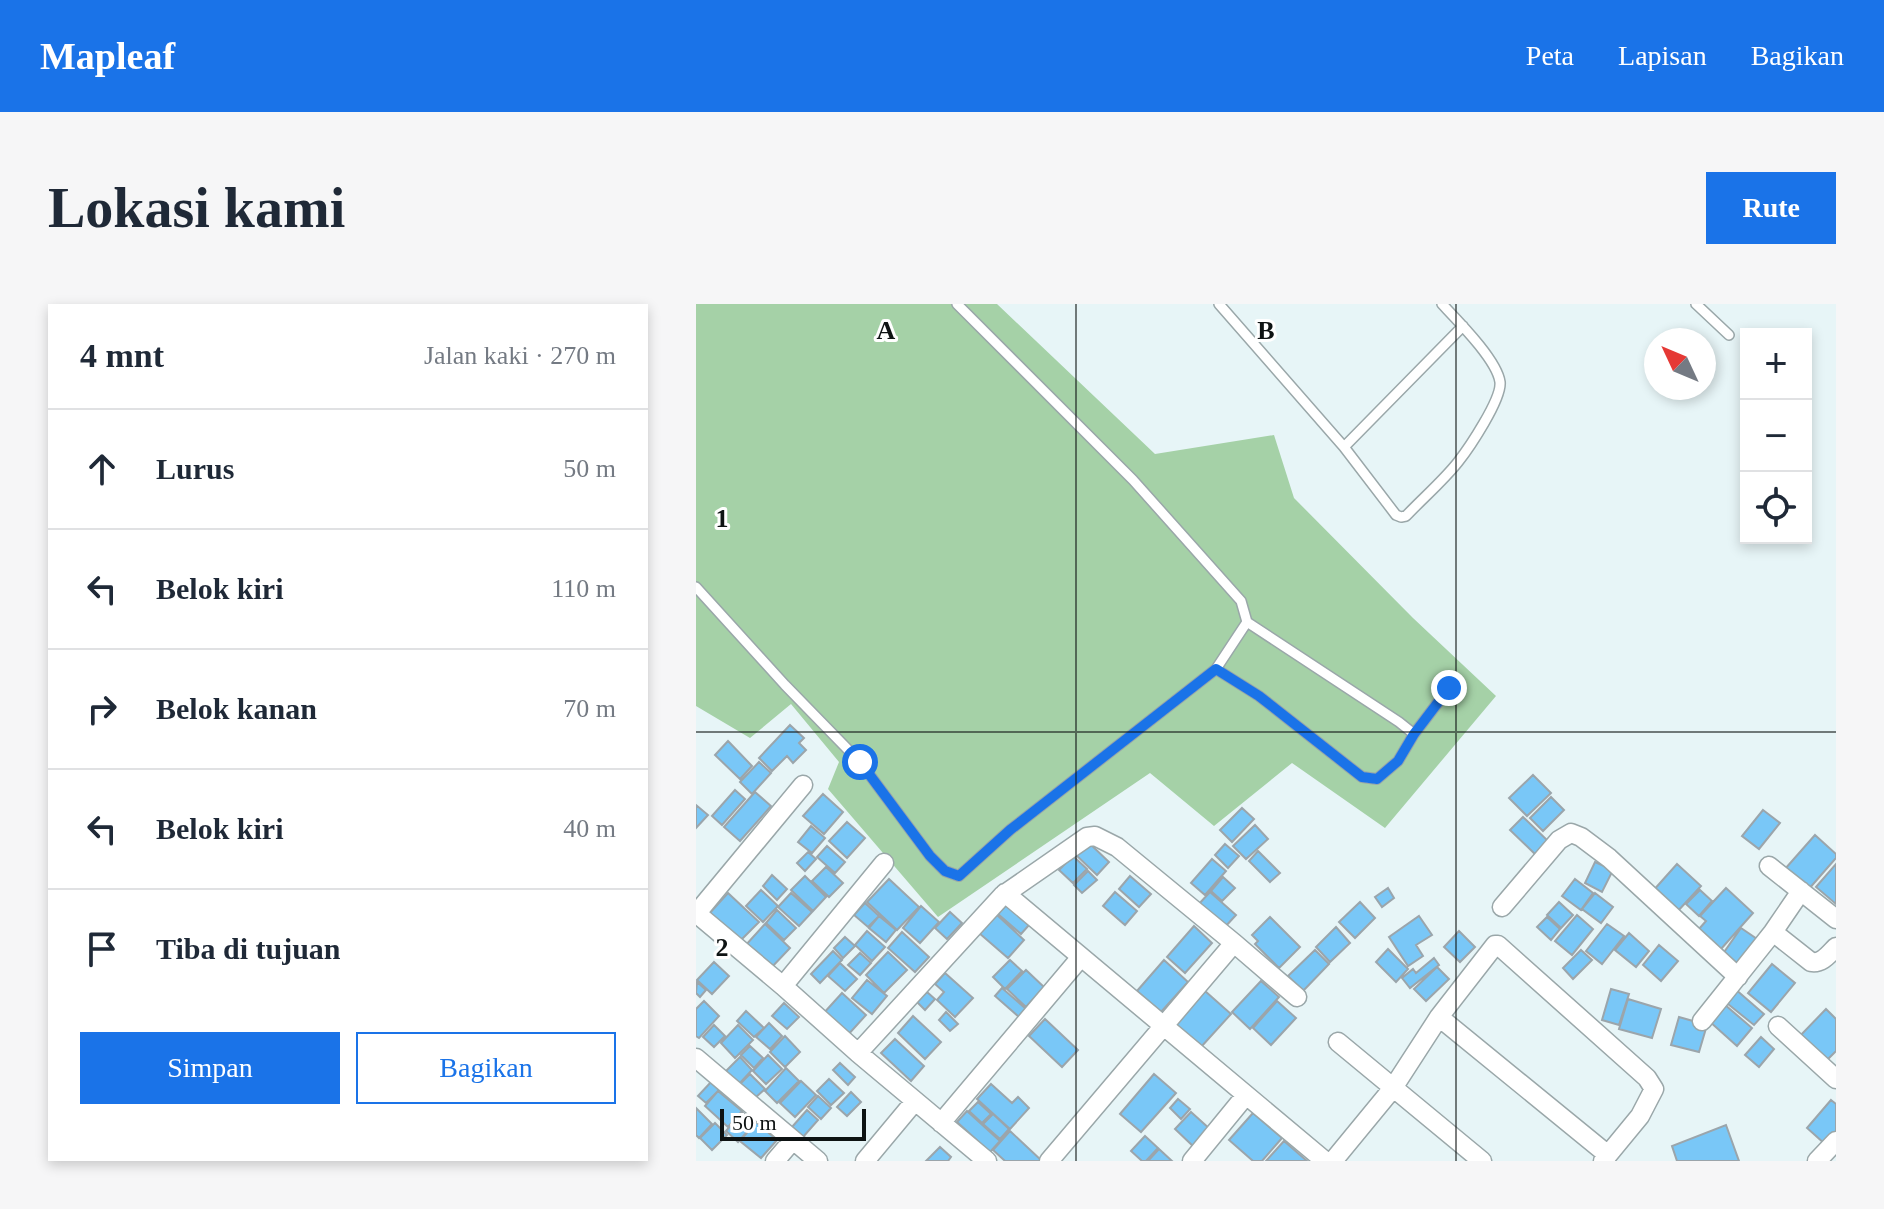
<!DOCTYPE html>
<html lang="id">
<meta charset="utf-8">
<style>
body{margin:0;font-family:"Times New Roman",serif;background:#f6f6f7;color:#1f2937}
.controls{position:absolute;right:24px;top:24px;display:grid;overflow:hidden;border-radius:0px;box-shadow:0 4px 12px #0003}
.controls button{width:72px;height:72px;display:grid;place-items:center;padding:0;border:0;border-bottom:2px solid #e0e1e3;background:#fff;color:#1f2937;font:40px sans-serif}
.compass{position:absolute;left:948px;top:24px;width:72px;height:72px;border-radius:50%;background:#fff;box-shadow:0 4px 12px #0003;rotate:314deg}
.scale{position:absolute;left:24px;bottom:20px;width:146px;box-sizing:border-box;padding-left:8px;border:4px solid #0e1313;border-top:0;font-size:22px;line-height:28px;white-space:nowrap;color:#0e1313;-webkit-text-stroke:6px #fff;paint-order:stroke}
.stop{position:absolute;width:24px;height:24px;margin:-18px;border:6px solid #1a73e8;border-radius:50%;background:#fff}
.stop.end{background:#1a73e8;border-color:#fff;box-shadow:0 2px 8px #0008}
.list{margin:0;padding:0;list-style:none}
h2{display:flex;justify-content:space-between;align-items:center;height:104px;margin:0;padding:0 32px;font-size:34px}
h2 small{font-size:26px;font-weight:400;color:#747a83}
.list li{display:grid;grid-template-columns:52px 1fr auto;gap:24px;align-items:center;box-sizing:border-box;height:120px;padding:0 32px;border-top:2px solid #e0e1e3}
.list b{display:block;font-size:30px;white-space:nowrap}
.list em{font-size:26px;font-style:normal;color:#747a83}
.actions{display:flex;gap:16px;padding:24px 32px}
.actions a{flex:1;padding:18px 0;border:2px solid #1a73e8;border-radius:0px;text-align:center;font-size:28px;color:#1a73e8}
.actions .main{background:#1a73e8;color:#fff}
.icon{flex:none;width:44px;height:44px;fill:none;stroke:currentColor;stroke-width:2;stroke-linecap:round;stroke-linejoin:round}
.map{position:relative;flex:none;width:1140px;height:857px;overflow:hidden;border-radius:0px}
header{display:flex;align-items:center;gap:48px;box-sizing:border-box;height:112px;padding:0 40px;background:#1a73e8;color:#fff}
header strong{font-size:38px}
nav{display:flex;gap:44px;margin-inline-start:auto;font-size:28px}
.intro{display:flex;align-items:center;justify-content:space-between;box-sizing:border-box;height:192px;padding:0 48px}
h1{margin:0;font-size:56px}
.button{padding:20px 36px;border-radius:0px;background:#1a73e8;color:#fff;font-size:28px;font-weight:700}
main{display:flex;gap:48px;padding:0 48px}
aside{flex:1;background:#fff;border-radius:0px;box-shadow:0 4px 12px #0003}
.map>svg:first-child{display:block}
</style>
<header>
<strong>Mapleaf</strong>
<nav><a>Peta</a><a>Lapisan</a><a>Bagikan</a></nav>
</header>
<div class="intro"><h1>Lokasi kami</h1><a class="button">Rute</a></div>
<main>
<aside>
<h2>4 mnt<small>Jalan kaki · 270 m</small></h2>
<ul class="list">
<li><svg class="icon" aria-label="ahead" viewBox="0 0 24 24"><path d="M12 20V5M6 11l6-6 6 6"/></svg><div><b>Lurus</b></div><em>50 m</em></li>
<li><svg class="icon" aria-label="left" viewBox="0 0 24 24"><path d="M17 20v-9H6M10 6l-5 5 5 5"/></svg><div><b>Belok kiri</b></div><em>110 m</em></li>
<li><svg class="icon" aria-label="right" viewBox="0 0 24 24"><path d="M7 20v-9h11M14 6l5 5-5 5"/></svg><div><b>Belok kanan</b></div><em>70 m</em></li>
<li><svg class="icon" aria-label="left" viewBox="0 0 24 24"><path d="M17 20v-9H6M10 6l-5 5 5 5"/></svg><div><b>Belok kiri</b></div><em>40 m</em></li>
<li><svg class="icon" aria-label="arrive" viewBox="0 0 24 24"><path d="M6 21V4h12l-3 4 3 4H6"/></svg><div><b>Tiba di tujuan</b></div></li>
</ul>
<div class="actions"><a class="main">Simpan</a><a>Bagikan</a></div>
</aside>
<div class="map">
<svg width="1140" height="857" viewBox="0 0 1140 857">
<rect width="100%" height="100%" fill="#e7f5f7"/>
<!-- green -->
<path fill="#a5d1a7" d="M0 0H301L459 150 578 131 598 194 717 314 800 392 689 524 596 459 518 522 454 469 242 613 132 485 143 458 95 400 54 434 0 402Z"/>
<!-- building -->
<path fill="#79c7f7" stroke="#9ba5ab" stroke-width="2" d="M94 421 108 434 103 439 110 446 97 459 91 452 76 467 63 454Z
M32 437 56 462 44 475 19 451Z
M63 458 75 469 56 490 44 478Z
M837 471 855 489 831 512 813 494Z
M39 486 49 495 26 521 16 512Z
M59 488 75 502 44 537 28 523Z
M127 490 147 508 128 530 107 512Z
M855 493 868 506 847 527 834 514Z
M0 501 12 511 0 524Z
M546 504 558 515 536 538 524 526Z
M1067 506 1084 519 1063 545 1046 532Z
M827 513 853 538 840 551 814 526Z
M151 518 169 534 151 554 133 537Z
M559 521 572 535 550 555 537 542Z
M115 522 129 534 116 549 102 538Z
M1119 531 1140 550V554L1112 586 1089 565Z
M392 538 413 558 401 571 380 551Z
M529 540 543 552 532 564 519 551Z
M131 542 149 558 139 569 121 553Z
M562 547 584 569 574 578 553 557Z
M112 548 120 555 109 567 101 559Z
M377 552 391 565 377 579 363 566Z
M516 555 530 567 509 591 495 579Z
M899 558 917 566 906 588 889 579Z
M981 560 1005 582 980 609 956 588Z
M1140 560V600L1120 583Z
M130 563 147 579 133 593 116 577Z
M392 567 401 576 386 589 378 581Z
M76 571 91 585 81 596 67 582Z
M109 572 130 593 117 607 95 586Z
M434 572 455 590 443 603 423 585Z
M527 573 539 584 526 597 515 587Z
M193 575 223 603 201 626 171 598Z
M879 575 897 589 885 606 866 592Z
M692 584 698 594 686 603 679 593Z
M1030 584 1057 609 1025 645 1003 625 1010 617 1004 612Z
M65 586 82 602 67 618 50 602Z
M1004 586 1016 597 1003 612 990 600Z
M419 588 441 607 429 621 407 602Z
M514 588 540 611 528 624 502 601Z
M32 589 63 618 42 639 12 611Z
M95 589 116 608 103 622 82 603Z
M899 589 917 603 905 619 886 605Z
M664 598 679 614 659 634 643 618Z
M863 598 877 611 865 624 851 611Z
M169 599 183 612 172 623 158 611Z
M311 600 333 621 325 630 302 610Z
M225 602 243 618 224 639 207 624Z
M81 606 100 624 88 636 70 619Z
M254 608 266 619 251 635 239 624Z
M300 610 328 636 312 654 283 629Z
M881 611 897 625 876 651 859 637Z
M183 612 200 626 190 638 173 624Z
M723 612 736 631 720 641 727 652 712 662 693 633Z
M574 613 604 643 583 664 559 640 562 637 556 631Z
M851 613 864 625 855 636 841 623Z
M69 620 94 644 74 665 49 642Z
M911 620 928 632 906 660 890 647Z
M498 622 516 639 489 669 471 653Z
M640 623 654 639 634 658 620 643Z
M1045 624 1064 637 1043 667 1024 654Z
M171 627 189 643 176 657 159 641Z
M763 627 779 643 764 658 748 643Z
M206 628 233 653 219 668 192 644Z
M933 629 953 647 940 663 919 646Z
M149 633 159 642 147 654 138 644Z
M963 641 982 657 965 677 947 661Z
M692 645 712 665 700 678 680 658Z
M619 646 633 660 607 687 592 672Z
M885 646 896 656 877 675 867 664Z
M137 647 146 656 124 679 115 670Z
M192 648 211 666 188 689 170 671Z
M164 649 175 659 164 671 152 661Z
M738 654 743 661 714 684 706 674 717 665 720 669Z
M314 656 326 667 309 685 297 673Z
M468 656 492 678 465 708 441 687Z
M18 658 33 672 16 690 1 676Z
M144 659 161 675 149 687 132 672Z
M1076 660 1099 679 1075 708 1052 689Z
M741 663 753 675 730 697 718 685Z
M330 666 348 683 330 703 311 685Z
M249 669 277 694 259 713 241 696 248 688 239 680Z
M171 676 191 692 176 710 156 694Z
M565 677 583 693 554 725 536 708Z
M1 678 10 686 4 693 0 689Z
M306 684 330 705 323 713 299 692Z
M1038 684 1068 710 1058 721 1027 696Z
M915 685 933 690 923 721 906 716Z
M509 687 535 710 505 743 480 721Z
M231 688 239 695 229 706 221 698Z
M146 689 170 711 150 733 126 711Z
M932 695 965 705 956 734 923 725Z
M8 697 23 712 3 734 0 732V705Z
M581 697 600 714 575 741 557 724Z
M88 699 103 713 91 725 76 712Z
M1028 700 1056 724 1041 742 1013 717Z
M1130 705 1140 715V747L1127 760 1101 735Z
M50 707 68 724 58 733 41 717Z
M250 708 262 720 254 727 243 716Z
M217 712 245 738 229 755 202 729Z
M983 713 1011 721 1003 748 975 741Z
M349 715 382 746 366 763 333 732Z
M73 719 86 732 74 745 60 733Z
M18 721 29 732 18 743 7 733Z
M42 721 57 736 39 754 25 739Z
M89 732 104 748 89 763 74 748Z
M1065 733 1078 745 1063 763 1049 751Z
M199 735 228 762 215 777 185 749Z
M54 742 67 754 58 764 45 751Z
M72 751 86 765 70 780 57 767Z
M44 753 56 766 43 780 30 767Z
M144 759 159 773 152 781 137 766Z
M90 764 103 777 81 799 69 787Z
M54 770 69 785 59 794 44 780Z
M458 770 480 789 445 828 424 810Z
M133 775 148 789 135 801 121 787Z
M105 777 120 791 99 813 84 799Z
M15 778 23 786 10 799 2 792Z
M295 780 316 799 322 793 333 804 314 825 281 795Z
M22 787 46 807 32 823 9 802Z
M155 788 165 798 151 812 141 803Z
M122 792 135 804 125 815 112 803Z
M482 795 494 805 485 815 474 804Z
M1135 796 1140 800V827L1129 840 1111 824Z
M282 798 295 810 286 819 273 807Z
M0 804 16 820 3 834 0 831Z
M111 806 122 816 107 833 96 823Z
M271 807 304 837 294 848 261 818Z
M46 808 59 819 42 838 30 827Z
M495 808 515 826 498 843 479 825Z
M557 809 586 834 566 857H557L533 836Z
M297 810 313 825 304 835 287 820Z
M60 818 81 836 65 854 44 837Z
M19 819 31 831 16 846 4 834Z
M1030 821 1043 857H981L976 842Z
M314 827 346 857H309L297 846Z
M449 832 462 844 450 857H446L435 847Z
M588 837 611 857H570Z
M244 843 255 853 252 857H230Z
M463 845 476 857H452Z"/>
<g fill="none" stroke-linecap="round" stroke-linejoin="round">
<defs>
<path id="service" d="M523 0 648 143 700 211 705 213 710 212C727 194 747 177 762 158 773 144 806 95 804 78 801 56 762 17 746 0
M1000 0 1033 31
M648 143 767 22
M0 283 89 381 164 458 234 552 249 567 263 572 314 526 520 365 551 318 545 297 437 176 261 0
M520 365 563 392 666 473 681 475 702 457 718 430 703 418 551 318
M718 430 753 384"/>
<path id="minor" d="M1073 562 1140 615
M309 589 629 857
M806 603 863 536 875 529 885 533 913 554 1042 673
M0 609 87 682 162 749 291 857
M0 610 107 481
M1077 628 1115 658C1126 660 1133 650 1140 643
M87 682 188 559
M743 713 912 851
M1006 717 1077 628 1105 587
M1082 722 1140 775
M642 738 786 857
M162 749 306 592 391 533 399 532 421 543 538 639 601 693
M0 754 122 857
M245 819 385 653
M79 857 97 836
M169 857 219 797
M353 857 538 639
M496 857 550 791
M637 857 697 784 743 713 799 641H802L951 774 958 785 944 812 907 857
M1121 857 1140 837"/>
</defs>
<!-- service casing -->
<use href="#service" stroke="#9aa7a9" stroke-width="12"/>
<!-- minor casing -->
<use href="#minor" stroke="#9aa7a9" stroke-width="21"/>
<!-- service -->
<use href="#service" stroke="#fff" stroke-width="9"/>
<!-- minor -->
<use href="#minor" stroke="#fff" stroke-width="18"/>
</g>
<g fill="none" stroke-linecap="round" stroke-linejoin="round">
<!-- route -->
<path stroke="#1a73e8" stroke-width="10" d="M164 458 234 552 249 567 263 572 314 526 520 365 563 392 666 473 681 475 702 457 718 430 753 384"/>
</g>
<!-- grid -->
<path fill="none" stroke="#0e1313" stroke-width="2" stroke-opacity="0.55" d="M380 0V857M760 0V857M0 428H1140"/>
<g font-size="26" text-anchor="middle" font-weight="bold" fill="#0e1313" stroke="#fff" stroke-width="6" stroke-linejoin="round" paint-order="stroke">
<text x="190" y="35">A</text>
<text x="570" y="35">B</text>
<text x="26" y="223">1</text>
<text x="26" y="652">2</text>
</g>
</svg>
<div class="controls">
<button>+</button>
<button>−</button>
<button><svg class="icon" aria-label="locate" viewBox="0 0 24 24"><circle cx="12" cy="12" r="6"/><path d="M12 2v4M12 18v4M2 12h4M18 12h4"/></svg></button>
</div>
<svg class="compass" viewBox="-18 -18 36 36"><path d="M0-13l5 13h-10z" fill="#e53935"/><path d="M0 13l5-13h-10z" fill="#747a83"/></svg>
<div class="scale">50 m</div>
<div class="stop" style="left:164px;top:458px"></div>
<div class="stop end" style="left:753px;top:384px"></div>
</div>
</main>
